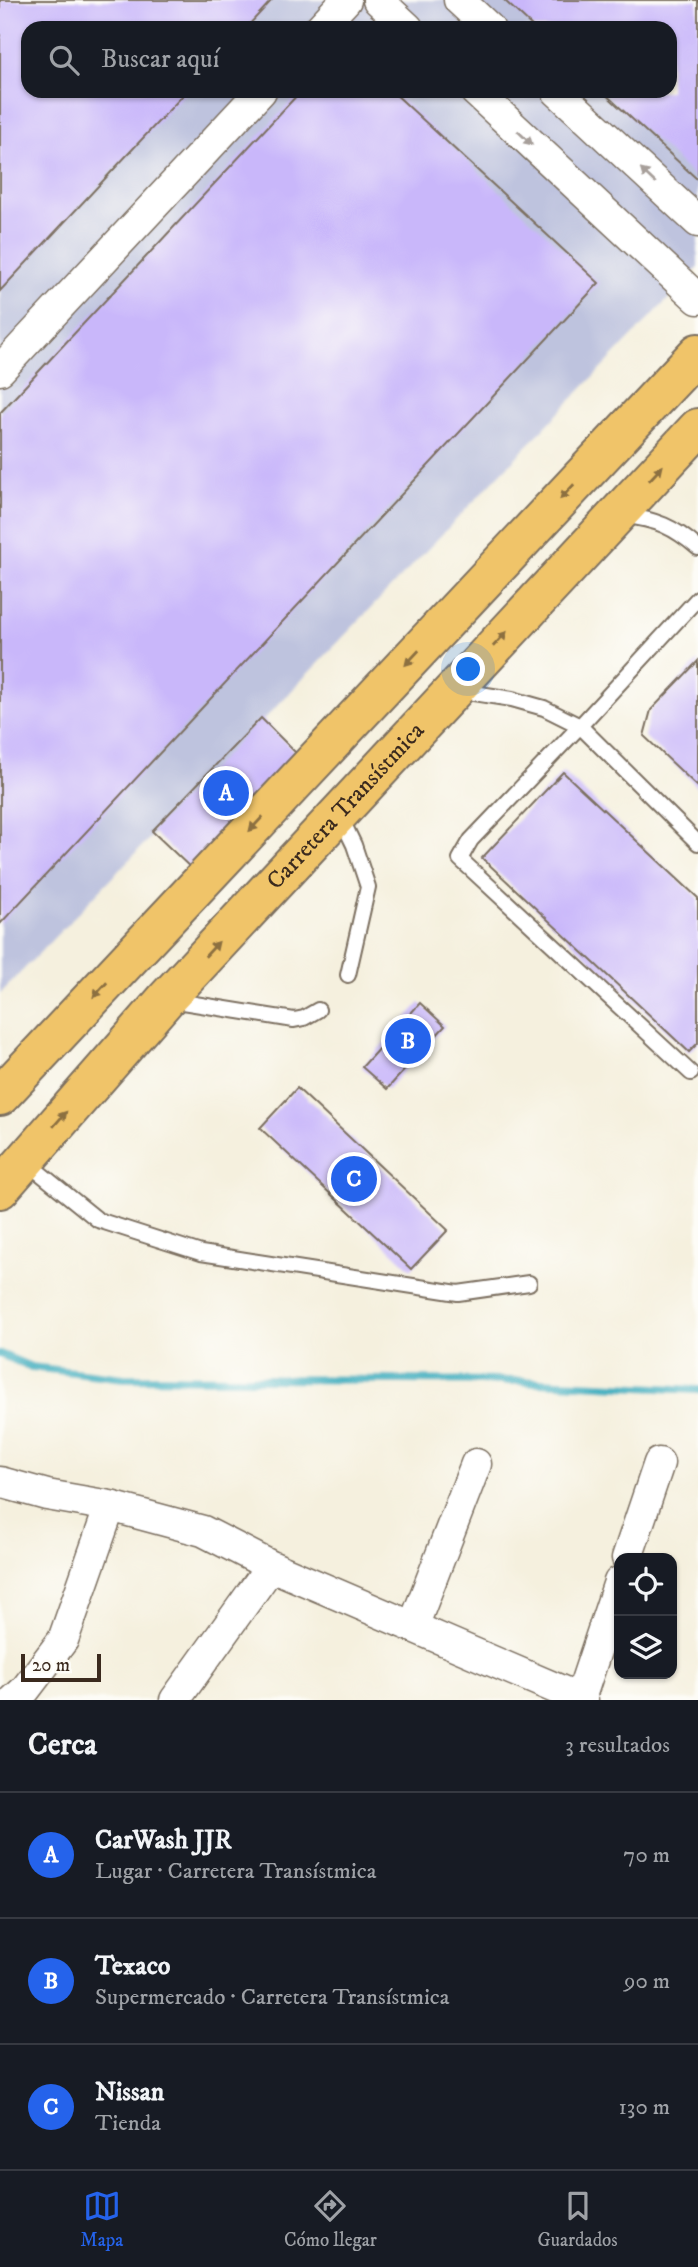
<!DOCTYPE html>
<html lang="es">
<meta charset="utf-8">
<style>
body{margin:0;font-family:"IM FELL DW Pica",serif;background:#20242c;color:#f1f3f6}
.controls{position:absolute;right:21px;bottom:21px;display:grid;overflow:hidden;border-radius:14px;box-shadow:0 2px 5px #0004}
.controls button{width:63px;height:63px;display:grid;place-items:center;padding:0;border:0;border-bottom:2px solid #363941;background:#171b24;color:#f1f3f6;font:35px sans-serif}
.scale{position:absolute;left:21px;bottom:18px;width:80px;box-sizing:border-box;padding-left:7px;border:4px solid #3b2a1e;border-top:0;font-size:19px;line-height:24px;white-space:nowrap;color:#3b2a1e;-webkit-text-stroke:5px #fdfcf7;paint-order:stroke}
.you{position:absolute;left:469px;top:670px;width:24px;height:24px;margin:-18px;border:5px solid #fff;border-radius:50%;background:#1a73e8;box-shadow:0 0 0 10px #1a73e833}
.badge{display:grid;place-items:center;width:46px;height:46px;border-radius:50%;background:#2563eb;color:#fff;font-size:23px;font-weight:700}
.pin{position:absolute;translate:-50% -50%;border:4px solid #fff;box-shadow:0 2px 7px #0006}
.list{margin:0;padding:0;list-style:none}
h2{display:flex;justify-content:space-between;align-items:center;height:91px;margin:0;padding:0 28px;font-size:30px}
h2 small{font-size:23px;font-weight:400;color:#9ea1a6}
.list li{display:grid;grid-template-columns:46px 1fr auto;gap:21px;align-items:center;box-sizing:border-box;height:126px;padding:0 28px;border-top:2px solid #363941}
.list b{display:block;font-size:26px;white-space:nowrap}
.list p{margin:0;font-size:23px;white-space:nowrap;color:#9ea1a6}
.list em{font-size:23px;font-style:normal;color:#9ea1a6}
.icon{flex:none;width:38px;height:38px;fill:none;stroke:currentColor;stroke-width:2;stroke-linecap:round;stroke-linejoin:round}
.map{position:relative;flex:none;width:698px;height:1700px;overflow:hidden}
.search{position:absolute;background:#171b24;box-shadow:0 2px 5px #0004;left:21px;right:21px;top:21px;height:77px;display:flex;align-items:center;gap:18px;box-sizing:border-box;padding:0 24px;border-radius:21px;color:#9ea1a6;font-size:26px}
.sheet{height:469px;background:#171b24}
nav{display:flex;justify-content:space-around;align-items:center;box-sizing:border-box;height:98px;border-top:2px solid #363941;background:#171b24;font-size:19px;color:#9ea1a6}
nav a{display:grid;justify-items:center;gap:4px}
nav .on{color:#2563eb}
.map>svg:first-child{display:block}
</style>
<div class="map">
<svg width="698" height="1700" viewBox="0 0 698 1700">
<rect width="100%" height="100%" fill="#fdfcf7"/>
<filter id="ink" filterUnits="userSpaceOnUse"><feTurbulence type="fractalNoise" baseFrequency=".0143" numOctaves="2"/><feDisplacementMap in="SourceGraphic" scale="14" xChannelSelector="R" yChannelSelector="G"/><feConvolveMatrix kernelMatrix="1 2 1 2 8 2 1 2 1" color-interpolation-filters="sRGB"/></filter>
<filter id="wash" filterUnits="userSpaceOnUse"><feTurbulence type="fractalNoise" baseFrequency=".00686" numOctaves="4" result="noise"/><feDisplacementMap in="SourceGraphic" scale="28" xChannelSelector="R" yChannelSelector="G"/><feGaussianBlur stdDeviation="1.57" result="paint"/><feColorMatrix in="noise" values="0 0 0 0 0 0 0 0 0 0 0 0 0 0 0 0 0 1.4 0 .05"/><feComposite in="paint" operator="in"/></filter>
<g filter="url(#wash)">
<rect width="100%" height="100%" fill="#f5f0de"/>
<!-- industrial -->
<path fill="#bec3de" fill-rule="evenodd" d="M0 0H698V268L0 994ZM28 28H670V91H28Z"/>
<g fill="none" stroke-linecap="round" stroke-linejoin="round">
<!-- stream -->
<path stroke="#42afbf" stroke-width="8" d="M0 1354 31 1367 124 1378 519 1381 698 1390"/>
</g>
<g id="blocks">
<!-- building -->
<path fill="#c9b7fa" d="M0 0H272L246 28H28V91H187L0 291Z
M504 0H698V180L602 91H670V28H534Z
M301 91H392L599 283 0 924V413Z
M698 661V787L644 736 651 710Z
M261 718 298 755 193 870 152 831Z
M563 772 698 898V1043L689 1052 482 858Z
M420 1003 445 1026 387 1089 362 1067Z
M297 1088 448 1230 411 1269 260 1128Z"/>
</g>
</g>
<g filter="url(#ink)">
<use href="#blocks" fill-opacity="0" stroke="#7c6f61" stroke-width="2"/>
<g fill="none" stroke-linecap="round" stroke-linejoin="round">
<defs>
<path id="service" d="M624 516C656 519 674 527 698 548
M461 691 512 699 544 708 580 726 698 843
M340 816 354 845 368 887 348 975
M170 1000 294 1020 304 1018 318 1010
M691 1073 460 859 471 840 580 726 698 598
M25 1161 98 1220 201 1253 458 1293 529 1283"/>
<path id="minor" d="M378 0 408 28
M459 0 489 28
M320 28 346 0
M475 91 698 299
M557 91 698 222
M0 370 261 91
M0 1482 47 1495 110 1506 203 1531 271 1566 583 1700
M627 1558 659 1463
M413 1627 476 1464
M580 1699 619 1582
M14 1700 25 1690 63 1640 110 1506
M175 1700 271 1566"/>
<g id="primary">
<path d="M0 1096 698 353"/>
<path id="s1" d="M0 1189 166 999 698 428"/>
</g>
</defs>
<!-- service casing -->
<use href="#service" stroke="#7c6f61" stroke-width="18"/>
<!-- minor casing -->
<use href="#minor" stroke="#7c6f61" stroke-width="33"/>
<!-- primary casing -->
<use href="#primary" stroke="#7c6f61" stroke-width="42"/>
<!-- service -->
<use href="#service" stroke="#fff" stroke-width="14"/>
<!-- minor -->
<use href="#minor" stroke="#fff" stroke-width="30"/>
<!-- primary -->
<use href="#primary" stroke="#f0c469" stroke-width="38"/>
</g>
<!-- one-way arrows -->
<defs><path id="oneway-solid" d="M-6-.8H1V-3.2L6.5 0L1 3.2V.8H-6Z" transform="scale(1.75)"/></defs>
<g fill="#a79f9a">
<use href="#oneway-solid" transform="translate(525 138) rotate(43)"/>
<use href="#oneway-solid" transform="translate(648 176) rotate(-137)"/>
</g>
<g fill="#8c6f40">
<use href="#oneway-solid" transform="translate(656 473) rotate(-47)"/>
<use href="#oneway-solid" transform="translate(567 492) rotate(133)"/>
<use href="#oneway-solid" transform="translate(500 639) rotate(-47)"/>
<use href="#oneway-solid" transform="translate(412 658) rotate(133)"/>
<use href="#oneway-solid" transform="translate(256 824) rotate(133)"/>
<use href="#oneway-solid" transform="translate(212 949) rotate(-47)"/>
<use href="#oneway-solid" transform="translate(100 990) rotate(133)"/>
<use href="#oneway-solid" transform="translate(60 1119) rotate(-49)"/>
</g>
</g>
<g text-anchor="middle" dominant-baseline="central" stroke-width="7" stroke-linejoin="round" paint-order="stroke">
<!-- street labels -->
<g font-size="24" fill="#3b2a1e" stroke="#fdfcf7">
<text stroke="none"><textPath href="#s1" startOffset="516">Carretera Transístmica</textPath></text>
</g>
</g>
</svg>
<div class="controls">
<button><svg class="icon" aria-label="locate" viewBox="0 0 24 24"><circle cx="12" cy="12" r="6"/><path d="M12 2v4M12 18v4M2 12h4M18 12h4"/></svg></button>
<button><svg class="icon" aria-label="layers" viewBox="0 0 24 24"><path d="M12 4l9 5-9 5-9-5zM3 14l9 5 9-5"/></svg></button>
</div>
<div class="scale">20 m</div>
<div class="you"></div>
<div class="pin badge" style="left:226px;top:793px">A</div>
<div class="pin badge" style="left:408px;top:1041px">B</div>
<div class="pin badge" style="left:354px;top:1179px">C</div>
<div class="search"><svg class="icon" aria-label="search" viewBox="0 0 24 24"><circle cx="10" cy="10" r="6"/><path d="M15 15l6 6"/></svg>Buscar aquí</div>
</div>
<section class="sheet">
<h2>Cerca<small>3 resultados</small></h2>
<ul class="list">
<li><span class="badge">A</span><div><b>CarWash JJR</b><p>Lugar · Carretera Transístmica</p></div><em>70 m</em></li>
<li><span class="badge">B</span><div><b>Texaco</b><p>Supermercado · Carretera Transístmica</p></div><em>90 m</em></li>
<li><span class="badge">C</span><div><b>Nissan</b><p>Tienda</p></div><em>130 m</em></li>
</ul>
</section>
<nav>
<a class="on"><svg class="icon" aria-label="map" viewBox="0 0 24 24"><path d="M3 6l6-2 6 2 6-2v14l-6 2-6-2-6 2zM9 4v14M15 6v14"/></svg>Mapa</a>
<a><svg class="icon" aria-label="directions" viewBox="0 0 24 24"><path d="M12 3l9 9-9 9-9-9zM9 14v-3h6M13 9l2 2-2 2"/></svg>Cómo llegar</a>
<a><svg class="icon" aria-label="saved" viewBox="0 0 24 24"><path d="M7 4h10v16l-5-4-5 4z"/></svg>Guardados</a>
</nav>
